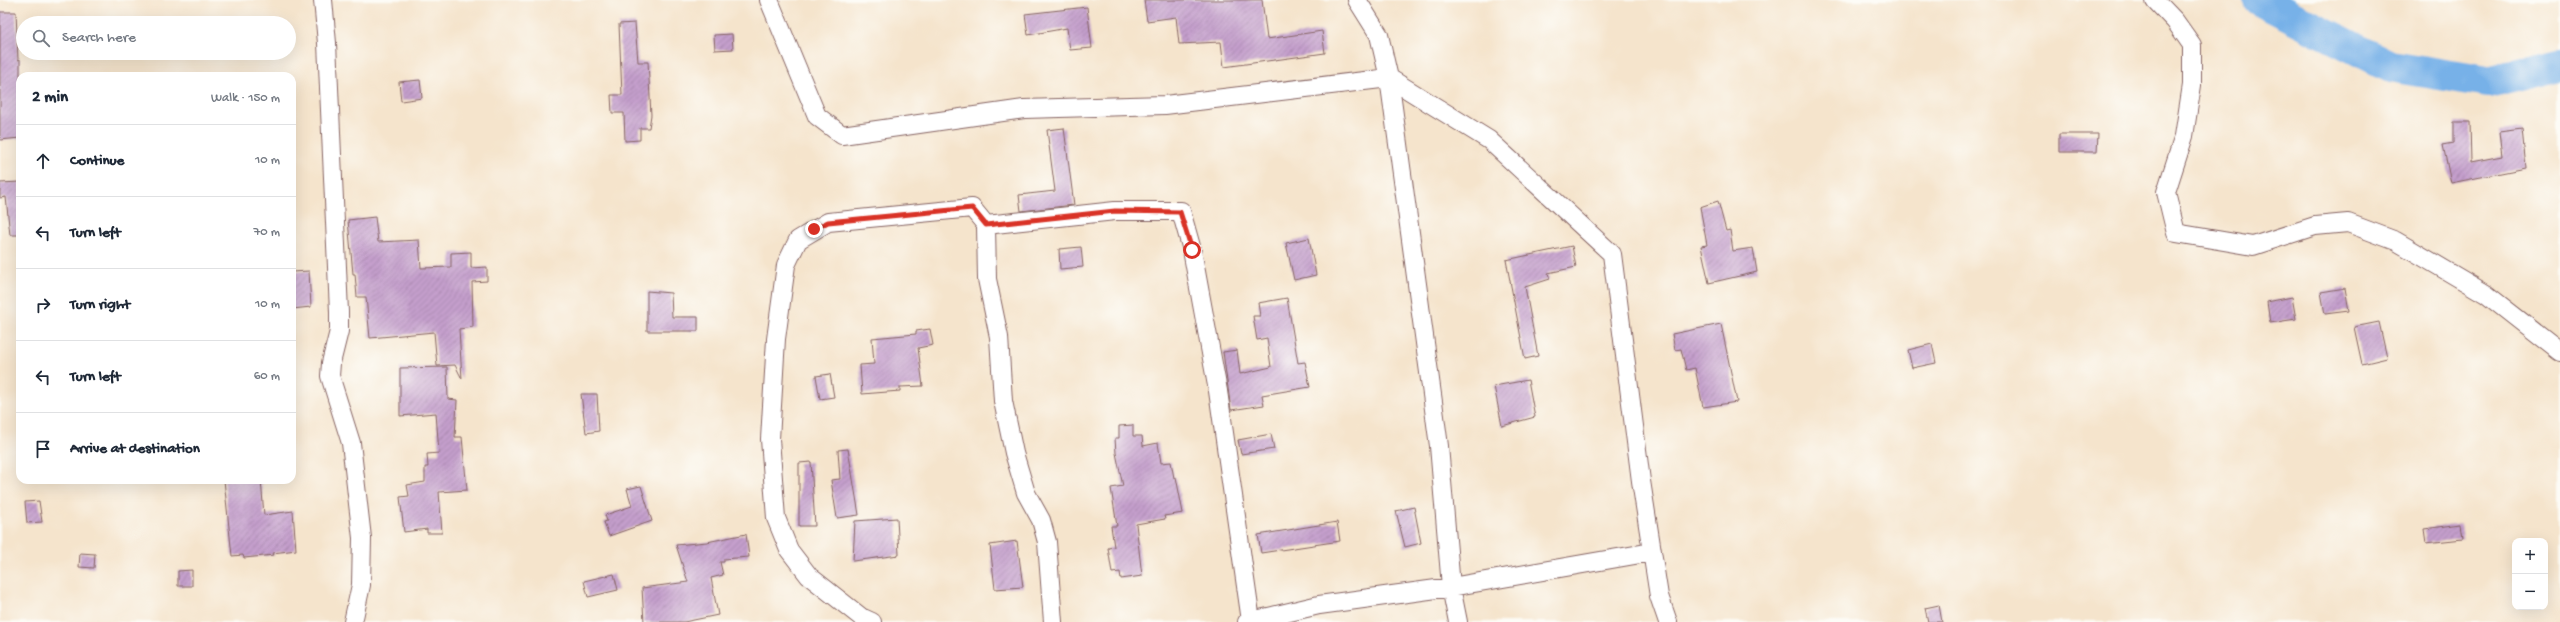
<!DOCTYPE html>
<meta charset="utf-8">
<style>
body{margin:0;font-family:"Gochi Hand",sans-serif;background:#f6f6f7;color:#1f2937}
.controls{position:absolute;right:12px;bottom:12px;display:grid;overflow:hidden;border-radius:8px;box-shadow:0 4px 16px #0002}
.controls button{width:36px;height:36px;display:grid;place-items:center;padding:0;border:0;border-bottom:1px solid #e0e1e3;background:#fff;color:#1f2937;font:20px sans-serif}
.stop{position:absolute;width:12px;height:12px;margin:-9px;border:3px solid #d93025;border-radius:50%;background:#fff}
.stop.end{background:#d93025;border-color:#fff;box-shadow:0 1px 4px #0008}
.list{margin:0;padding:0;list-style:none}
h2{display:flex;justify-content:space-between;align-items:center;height:52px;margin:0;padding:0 16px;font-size:17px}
h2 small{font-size:13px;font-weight:400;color:#747a83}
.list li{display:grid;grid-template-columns:26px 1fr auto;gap:12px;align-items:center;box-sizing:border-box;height:72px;padding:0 16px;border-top:1px solid #e0e1e3}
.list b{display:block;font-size:15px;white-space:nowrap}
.list em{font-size:13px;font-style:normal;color:#747a83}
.icon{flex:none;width:22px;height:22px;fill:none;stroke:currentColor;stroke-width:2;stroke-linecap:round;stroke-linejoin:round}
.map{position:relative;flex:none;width:2560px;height:622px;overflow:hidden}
.search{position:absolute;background:#fff;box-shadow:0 4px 16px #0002;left:16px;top:16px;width:280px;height:44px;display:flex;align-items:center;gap:10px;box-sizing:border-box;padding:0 14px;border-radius:22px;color:#747a83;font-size:15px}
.panel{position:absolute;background:#fff;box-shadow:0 4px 16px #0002;left:16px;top:72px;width:280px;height:412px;border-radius:12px}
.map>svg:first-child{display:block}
</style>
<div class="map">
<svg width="2560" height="622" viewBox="0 0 2560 622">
<defs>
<pattern id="building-hatch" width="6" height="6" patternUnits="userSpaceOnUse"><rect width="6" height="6" fill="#c49fcc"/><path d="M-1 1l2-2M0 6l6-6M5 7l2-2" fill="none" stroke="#a181a6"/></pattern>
</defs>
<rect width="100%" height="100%" fill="#fdfcf7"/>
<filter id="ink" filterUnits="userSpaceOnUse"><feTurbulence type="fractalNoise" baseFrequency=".025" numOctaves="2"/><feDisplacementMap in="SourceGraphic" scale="8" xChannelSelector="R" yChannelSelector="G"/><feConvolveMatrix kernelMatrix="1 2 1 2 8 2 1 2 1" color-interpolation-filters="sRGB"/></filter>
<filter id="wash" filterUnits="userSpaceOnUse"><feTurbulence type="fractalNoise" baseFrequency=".012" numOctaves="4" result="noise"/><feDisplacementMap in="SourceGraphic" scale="16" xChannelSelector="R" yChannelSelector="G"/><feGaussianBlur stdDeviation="0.9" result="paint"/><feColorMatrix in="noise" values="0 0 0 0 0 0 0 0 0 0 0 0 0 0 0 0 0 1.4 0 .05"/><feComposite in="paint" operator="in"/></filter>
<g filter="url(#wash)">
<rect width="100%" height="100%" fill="#f5e4cc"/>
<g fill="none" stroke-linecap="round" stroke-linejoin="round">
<!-- river -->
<path stroke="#77b1e8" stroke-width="32" d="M2259 0 2390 66 2488 82 2560 64"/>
</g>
<g id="blocks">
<!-- building -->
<path fill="url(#building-hatch)" d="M1144 0H1262L1267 39 1322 31 1325 53 1224 67 1221 42 1179 44 1176 17 1147 21Z
M1087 7 1092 48 1070 50 1067 28 1028 35 1025 14Z
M0 12H16L18 60 20 59V138L0 140Z
M635 23 638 62H648L651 115 649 128H640V140L625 141 624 113H612L611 95H622L619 24Z
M732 34 733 49 715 50 714 35Z
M420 80 422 98 401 101 399 82Z
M2454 122H2470L2471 162 2502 156 2499 132 2522 129 2526 168 2451 183 2443 145 2454 143Z
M1064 128 1074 205 1021 211 1019 195 1055 191 1047 130Z
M2059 134H2098L2097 152H2059Z
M20 182V235H10L6 197 0 198V183Z
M1718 201 1726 231 1730 230 1733 251 1753 248 1757 272 1709 283 1701 246 1707 245 1700 207Z
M375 217 378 242 419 240 421 268 451 267V253L471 252V268L487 267V281L472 282 473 327 459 329 462 379 455 365 437 366 434 332 370 338 366 297H357L355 274H353L348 220Z
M1309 238 1316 275 1294 280 1286 243Z
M1572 246 1576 267 1548 273 1550 279 1525 287 1538 356 1525 359 1506 260Z
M1081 247 1083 267 1060 269 1059 249Z
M309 271 311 307 292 309V272Z
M2345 288 2349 311 2325 314 2321 292Z
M647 291 671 293 672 317H698V331H647Z
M2292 297 2296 319 2270 323 2267 302Z
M1287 298 1298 363 1305 362 1310 387 1262 395 1264 405 1231 410 1223 352 1237 350 1240 374 1271 367 1267 338 1257 340 1253 316H1260L1258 303Z
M2379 322 2387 358 2362 364 2354 327Z
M1721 324 1737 402 1703 407 1695 368 1686 370 1681 349 1675 350 1672 334Z
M930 329 933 345 918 348 923 386 900 387V391L862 394 860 365 874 364 872 338 916 334V331Z
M1932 344 1936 363 1912 368 1908 350Z
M447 367 448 399 457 400 455 437H462L467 490 439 492 442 533H427V529L404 532 400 497 409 496 407 485 425 482V467H428L427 454 439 453 436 413 400 416V368Z
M830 374 834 397 820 399 816 376Z
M1528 380 1535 417 1502 426 1494 386Z
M581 394H597L599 431 586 433Z
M1133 425V436H1142L1143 446 1158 443 1161 463 1171 462 1174 478 1176 477 1183 513 1164 516 1165 519 1136 524 1142 576 1121 579 1120 572 1112 573 1108 548 1114 547 1111 526H1117L1111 488 1123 486 1116 453 1115 438H1119V426Z
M1271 434 1274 449 1241 454 1238 440Z
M848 449 859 515 837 518 831 480 840 479 838 450Z
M811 462 815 526H799V463Z
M224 480H261L264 515 293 511 296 550 273 553 274 555 244 558 243 555 232 556Z
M641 486 652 521 609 536 604 522 607 521 605 515 632 506 627 489Z
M39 501 42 522 27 523 25 502Z
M1414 507 1421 543 1405 547 1396 511Z
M897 518 899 555 853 561 855 521Z
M1337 522 1340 541 1261 553 1258 535Z
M2461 524 2463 539 2426 543 2424 529Z
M746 534 749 557 724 559V562H720L723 575 711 578 718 615 684 622H644L642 588 688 582 676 545 707 542Z
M1017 541 1023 587 995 589 990 545Z
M80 553 95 554 94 568 79 567Z
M192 570V586H178V571Z
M614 574 618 590 588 597 584 581Z
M1939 605 1942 622H1928L1925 608Z"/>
</g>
</g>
<g filter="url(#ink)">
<use href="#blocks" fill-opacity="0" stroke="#866463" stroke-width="1"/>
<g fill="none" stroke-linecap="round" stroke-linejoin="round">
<defs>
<path id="minor" d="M323 0 327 43 339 312V331L331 363 330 376 351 443 362 538 361 585 353 622
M769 0 817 116 842 135 1024 109 1165 105 1389 78 1439 446 1451 587 1458 622
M1357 0 1379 35 1389 78 1489 140 1612 254 1641 481 1659 596 1668 622
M2155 0 2175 21 2192 45V85L2184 136 2166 192 2176 233 2253 246 2315 226 2348 223 2396 241 2486 294 2560 352
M986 225 1115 211H1181L1192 250 1218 391 1251 621
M872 622 861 617 809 576 789 550 776 518 770 439 776 339 786 265 798 240 828 222 972 208 986 225 987 279 999 337 1003 401 1014 453 1026 493 1041 520 1047 542 1053 622
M1247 622 1319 605 1451 587 1652 552"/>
</defs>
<!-- minor casing -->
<use href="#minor" stroke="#866463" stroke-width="20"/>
<!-- minor -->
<use href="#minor" stroke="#fff" stroke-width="18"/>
</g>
</g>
<g fill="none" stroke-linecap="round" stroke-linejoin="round" filter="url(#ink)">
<!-- route -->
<path stroke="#d93025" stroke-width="5" d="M814 229 828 222 972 208 986 225 1115 211 1180 212 1192 250"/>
</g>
</svg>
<div class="controls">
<button>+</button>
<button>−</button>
</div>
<div class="stop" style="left:1192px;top:250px"></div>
<div class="stop end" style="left:814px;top:229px"></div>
<div class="search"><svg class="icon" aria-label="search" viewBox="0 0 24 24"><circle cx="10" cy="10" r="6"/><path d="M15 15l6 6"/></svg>Search here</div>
<section class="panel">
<h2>2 min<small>Walk · 150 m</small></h2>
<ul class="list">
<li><svg class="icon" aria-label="ahead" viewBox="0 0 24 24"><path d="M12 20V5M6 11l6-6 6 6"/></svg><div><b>Continue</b></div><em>10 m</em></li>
<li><svg class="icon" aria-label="left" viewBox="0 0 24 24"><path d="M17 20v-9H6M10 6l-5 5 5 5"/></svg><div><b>Turn left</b></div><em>70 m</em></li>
<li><svg class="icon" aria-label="right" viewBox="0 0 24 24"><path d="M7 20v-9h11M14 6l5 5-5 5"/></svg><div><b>Turn right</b></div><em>10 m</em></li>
<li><svg class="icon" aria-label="left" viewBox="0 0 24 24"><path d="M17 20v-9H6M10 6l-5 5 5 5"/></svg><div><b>Turn left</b></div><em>60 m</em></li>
<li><svg class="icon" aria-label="arrive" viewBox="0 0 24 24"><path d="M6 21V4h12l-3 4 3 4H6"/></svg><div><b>Arrive at destination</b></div></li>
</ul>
</section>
</div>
